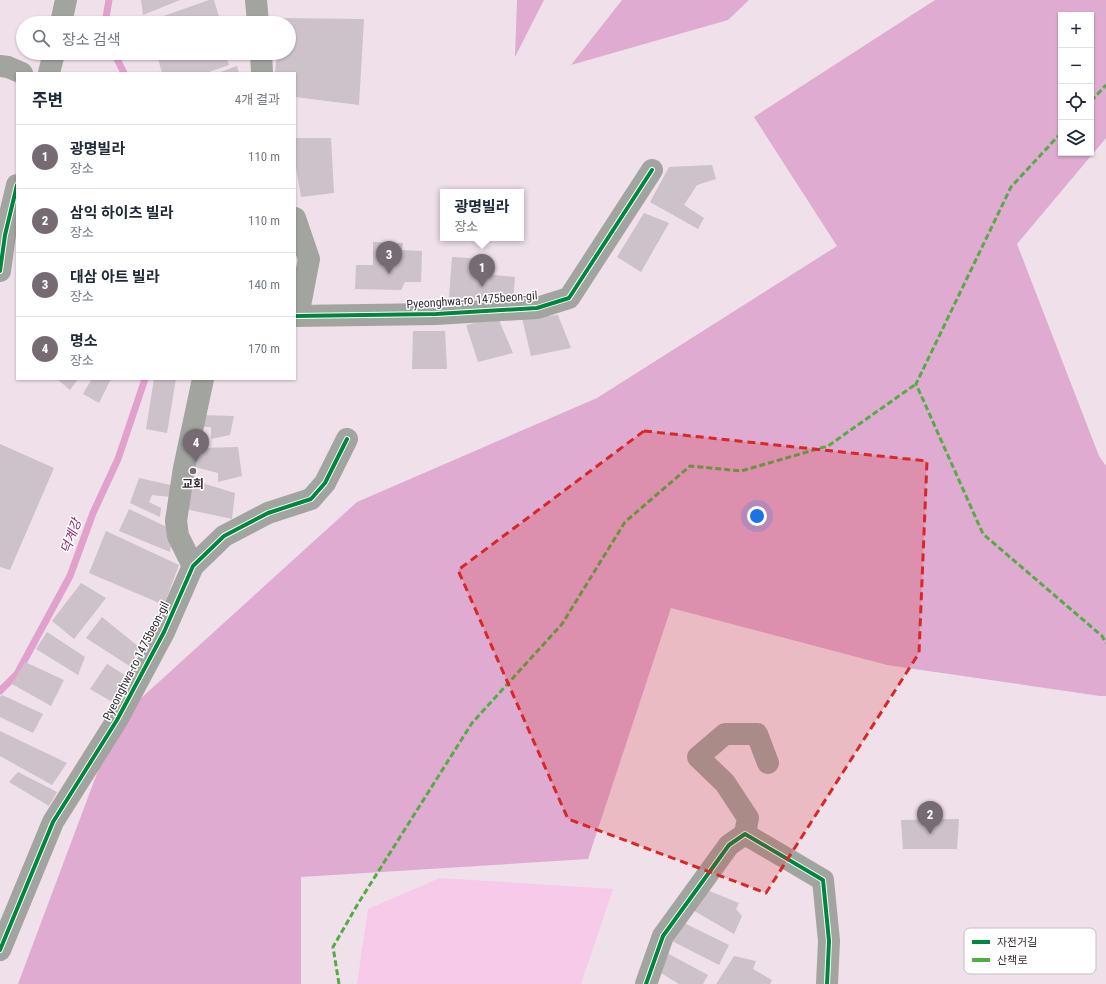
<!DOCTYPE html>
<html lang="ko">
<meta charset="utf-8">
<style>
body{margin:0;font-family:"Roboto Condensed","Noto Sans KR",sans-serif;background:#f6f6f7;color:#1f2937}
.controls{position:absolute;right:12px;top:12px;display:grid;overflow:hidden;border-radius:0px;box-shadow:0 1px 3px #0004}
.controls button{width:36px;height:36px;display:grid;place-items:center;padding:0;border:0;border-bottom:1px solid #e0e1e3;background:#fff;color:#1f2937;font:20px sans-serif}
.you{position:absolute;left:757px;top:516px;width:14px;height:14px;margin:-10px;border:3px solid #fff;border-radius:50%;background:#1a73e8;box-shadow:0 0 0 6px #1a73e833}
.badge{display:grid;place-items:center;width:26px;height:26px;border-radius:50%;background:#776b73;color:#fff;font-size:13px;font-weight:700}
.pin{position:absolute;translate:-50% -33px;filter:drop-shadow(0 1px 2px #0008)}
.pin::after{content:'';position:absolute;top:21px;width:14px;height:12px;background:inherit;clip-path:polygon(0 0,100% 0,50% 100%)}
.popup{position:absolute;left:440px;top:189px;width:84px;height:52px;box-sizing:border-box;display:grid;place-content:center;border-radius:0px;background:#fff;filter:drop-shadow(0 1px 3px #0005);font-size:13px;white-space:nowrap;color:#747a83}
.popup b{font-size:15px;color:#1f2937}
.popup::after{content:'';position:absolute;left:50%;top:100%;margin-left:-8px;border:8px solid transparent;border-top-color:#fff}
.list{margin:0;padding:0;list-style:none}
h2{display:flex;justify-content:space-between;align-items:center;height:52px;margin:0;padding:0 16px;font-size:17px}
h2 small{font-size:13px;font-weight:400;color:#747a83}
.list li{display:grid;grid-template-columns:26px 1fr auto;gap:12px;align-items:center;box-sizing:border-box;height:64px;padding:0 16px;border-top:1px solid #e0e1e3}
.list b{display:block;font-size:15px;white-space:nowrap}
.list p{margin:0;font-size:13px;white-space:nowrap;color:#747a83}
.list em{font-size:13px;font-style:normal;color:#747a83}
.icon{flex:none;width:22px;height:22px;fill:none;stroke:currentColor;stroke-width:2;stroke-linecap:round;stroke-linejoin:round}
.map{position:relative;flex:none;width:1106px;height:984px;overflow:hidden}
.search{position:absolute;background:#fff;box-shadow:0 1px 3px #0004;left:16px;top:16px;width:280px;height:44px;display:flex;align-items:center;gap:10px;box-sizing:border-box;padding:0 14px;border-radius:22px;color:#747a83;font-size:15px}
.panel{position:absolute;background:#fff;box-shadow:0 1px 3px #0004;left:16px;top:72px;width:280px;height:308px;border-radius:0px}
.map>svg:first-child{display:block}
</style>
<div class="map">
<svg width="1106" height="984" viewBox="0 0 1106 984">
<rect width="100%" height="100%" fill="#efe0ea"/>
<!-- green -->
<path fill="#f6cae8" d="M440 878 613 889 581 984H357L368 909Z"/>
<!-- forest -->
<path fill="#dfabd0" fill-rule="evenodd" d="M517 0H544L515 57Z
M622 0H749L728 20 571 65Z
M935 0H1106V138L1017 244 1099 456 1106 466V696H1100L887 665 671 608 588 859 301 877V984H18L117 720 357 502 597 398 837 246 754 117ZM1061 15H1091V153H1061Z"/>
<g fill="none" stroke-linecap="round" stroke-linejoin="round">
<!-- stream -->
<path stroke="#e0a1cd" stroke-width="7" d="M105 23 109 0
M114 53 124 73
M0 691 17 674 70 576 93 513 118 459 145 379"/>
</g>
<!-- building -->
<path fill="#cdc1ca" d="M141 0H180L143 15Z
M209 0H214L221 23H153L152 20Z
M280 18 364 19 359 105 295 97V73H275L277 53H289V23H280Z
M163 53H225L229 65 206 73H162L157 55Z
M237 66 239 73H218Z
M295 138H331L334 193 301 197 295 161Z
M712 165 716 179 697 185 684 205 704 218 698 229 650 202 669 167Z
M644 213 669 223 641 272 617 257Z
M373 242 403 243 402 250 422 251 421 282H405L401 290 355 289 356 265H373Z
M452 257 484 259 483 274 515 277 513 302 449 297Z
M558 315 571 348 531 356 522 318Z
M498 318 513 353 478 362 466 325Z
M413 331H445L447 369H412Z
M57 379H78L70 390Z
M87 379H111L99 403 83 394 91 380Z
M154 379H176L167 433 146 429Z
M201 415 234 416 230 435 211 439V427H201Z
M0 444 54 468 10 570 0 567Z
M238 447 242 476 218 482V473L195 467 201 448Z
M139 478 175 486 171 497 152 495 149 502 161 508 160 517 130 503Z
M192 480 235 493 232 519 185 509Z
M129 509 173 530 170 552 119 531Z
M106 531 179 565 164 605 89 573Z
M81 583 106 598 74 639 52 621Z
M102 617 139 647 131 667 86 638Z
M47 632 85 657 78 675 36 649Z
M25 662 64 680 51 706 12 684Z
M107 664 128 677 114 703 90 689Z
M2 695 43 714 33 733 0 717V697Z
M0 731 67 763 52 785 0 756Z
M18 772 57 792 49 806 9 782Z
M959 819 957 849H903L901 820Z
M707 890 739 903 736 909 742 916 734 934 691 909Z
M682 922 729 945 719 965 672 941Z
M667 953 708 975 703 984H679L656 970Z
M734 956 756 961 753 969 772 980 770 984H716Z"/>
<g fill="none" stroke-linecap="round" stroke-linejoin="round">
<!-- minor -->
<path stroke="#a1a49f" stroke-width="22" d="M256 0 258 23
M61 23 66 0
M261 53 262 73
M0 66 8 67 22 73
M49 73 54 53
M295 218 309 259 298 316
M0 271 5 235 17 185
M295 316 436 314 537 308 569 298 652 170
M193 566 178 536 176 521 184 468 203 379
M745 834 748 818 725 783 698 757 725 734H757L768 763
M0 950 53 822 117 720 164 632 193 566 224 536 268 513 311 499 325 483 347 439
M646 984 663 936 729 845 745 834 823 880 829 941 827 984"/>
<!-- quiet -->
<path stroke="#55ab45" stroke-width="3" stroke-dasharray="6 3" stroke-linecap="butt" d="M1091 101 1106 85
M1061 133 1011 187 916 384 983 534 1102 636 1106 643
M339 984 333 947 359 902 472 723 562 624 625 522 690 466 741 471 828 446 916 384"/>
<defs>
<path id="cycleway" d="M0 271 5 235 17 185
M295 316 436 314 537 308 569 298 652 170
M0 950 53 822 117 720 164 632 193 566 224 536 268 513 311 499 325 483 347 439
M646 984 663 936 729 845 745 834 823 880 829 941 827 984"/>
</defs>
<!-- cycleway casing -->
<use href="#cycleway" stroke="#fff" stroke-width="6"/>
<!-- cycleway -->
<use href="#cycleway" stroke="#00873e" stroke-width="4"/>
</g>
<!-- marked area -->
<path fill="#d62828" fill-opacity="0.2" stroke="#d62828" stroke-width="3" stroke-dasharray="8 5" stroke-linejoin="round" d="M644 431 927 461 919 653 766 893 568 819 458 570Z"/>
<!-- markers -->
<circle fill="#776b73" stroke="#fff" stroke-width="1.5" cx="193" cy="471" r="4"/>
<g text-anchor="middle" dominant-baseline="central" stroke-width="3" stroke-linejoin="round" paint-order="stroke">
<!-- street labels -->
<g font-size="12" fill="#362c33" stroke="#fff">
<text transform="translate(472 300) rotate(-4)">Pyeonghwa-ro 1475beon-gil</text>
<text transform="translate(136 661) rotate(-63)">Pyeonghwa-ro 1475beon-gil</text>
</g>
<!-- poi labels -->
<g font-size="12" font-weight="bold" fill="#362c33" stroke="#fff">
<text x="193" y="484">교회</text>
</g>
<!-- water labels -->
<g font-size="13" font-style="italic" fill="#892872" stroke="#fff">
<text transform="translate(71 536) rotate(-70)">덕계강</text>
</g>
</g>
<!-- legend -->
<rect x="964" y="928" width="132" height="46" rx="6" fill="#fff" stroke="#c3c0c2" stroke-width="1"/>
<rect x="972" y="940" width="18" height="4" fill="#00873e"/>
<rect x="972" y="958" width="18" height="4" fill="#55ab45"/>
<g font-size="11" fill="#362c33">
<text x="997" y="946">자전거길</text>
<text x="997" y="964">산책로</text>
</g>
</svg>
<div class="controls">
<button>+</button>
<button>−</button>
<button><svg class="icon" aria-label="locate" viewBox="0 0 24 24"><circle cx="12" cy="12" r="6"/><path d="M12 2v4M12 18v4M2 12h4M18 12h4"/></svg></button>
<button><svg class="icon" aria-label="layers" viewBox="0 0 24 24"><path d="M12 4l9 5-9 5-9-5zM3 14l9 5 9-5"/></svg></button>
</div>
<div class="you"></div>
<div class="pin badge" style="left:482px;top:287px">1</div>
<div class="popup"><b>광명빌라</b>장소</div>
<div class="pin badge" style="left:930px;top:834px">2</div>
<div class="pin badge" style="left:389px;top:274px">3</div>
<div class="pin badge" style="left:196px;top:462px">4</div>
<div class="search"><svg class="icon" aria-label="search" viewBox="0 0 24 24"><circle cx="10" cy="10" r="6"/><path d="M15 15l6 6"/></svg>장소 검색</div>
<section class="panel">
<h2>주변<small>4개 결과</small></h2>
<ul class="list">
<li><span class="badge">1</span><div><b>광명빌라</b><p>장소</p></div><em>110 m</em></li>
<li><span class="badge">2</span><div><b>삼익 하이츠 빌라</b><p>장소</p></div><em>110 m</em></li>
<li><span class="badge">3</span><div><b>대삼 아트 빌라</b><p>장소</p></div><em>140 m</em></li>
<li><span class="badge">4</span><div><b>명소</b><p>장소</p></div><em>170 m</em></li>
</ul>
</section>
</div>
